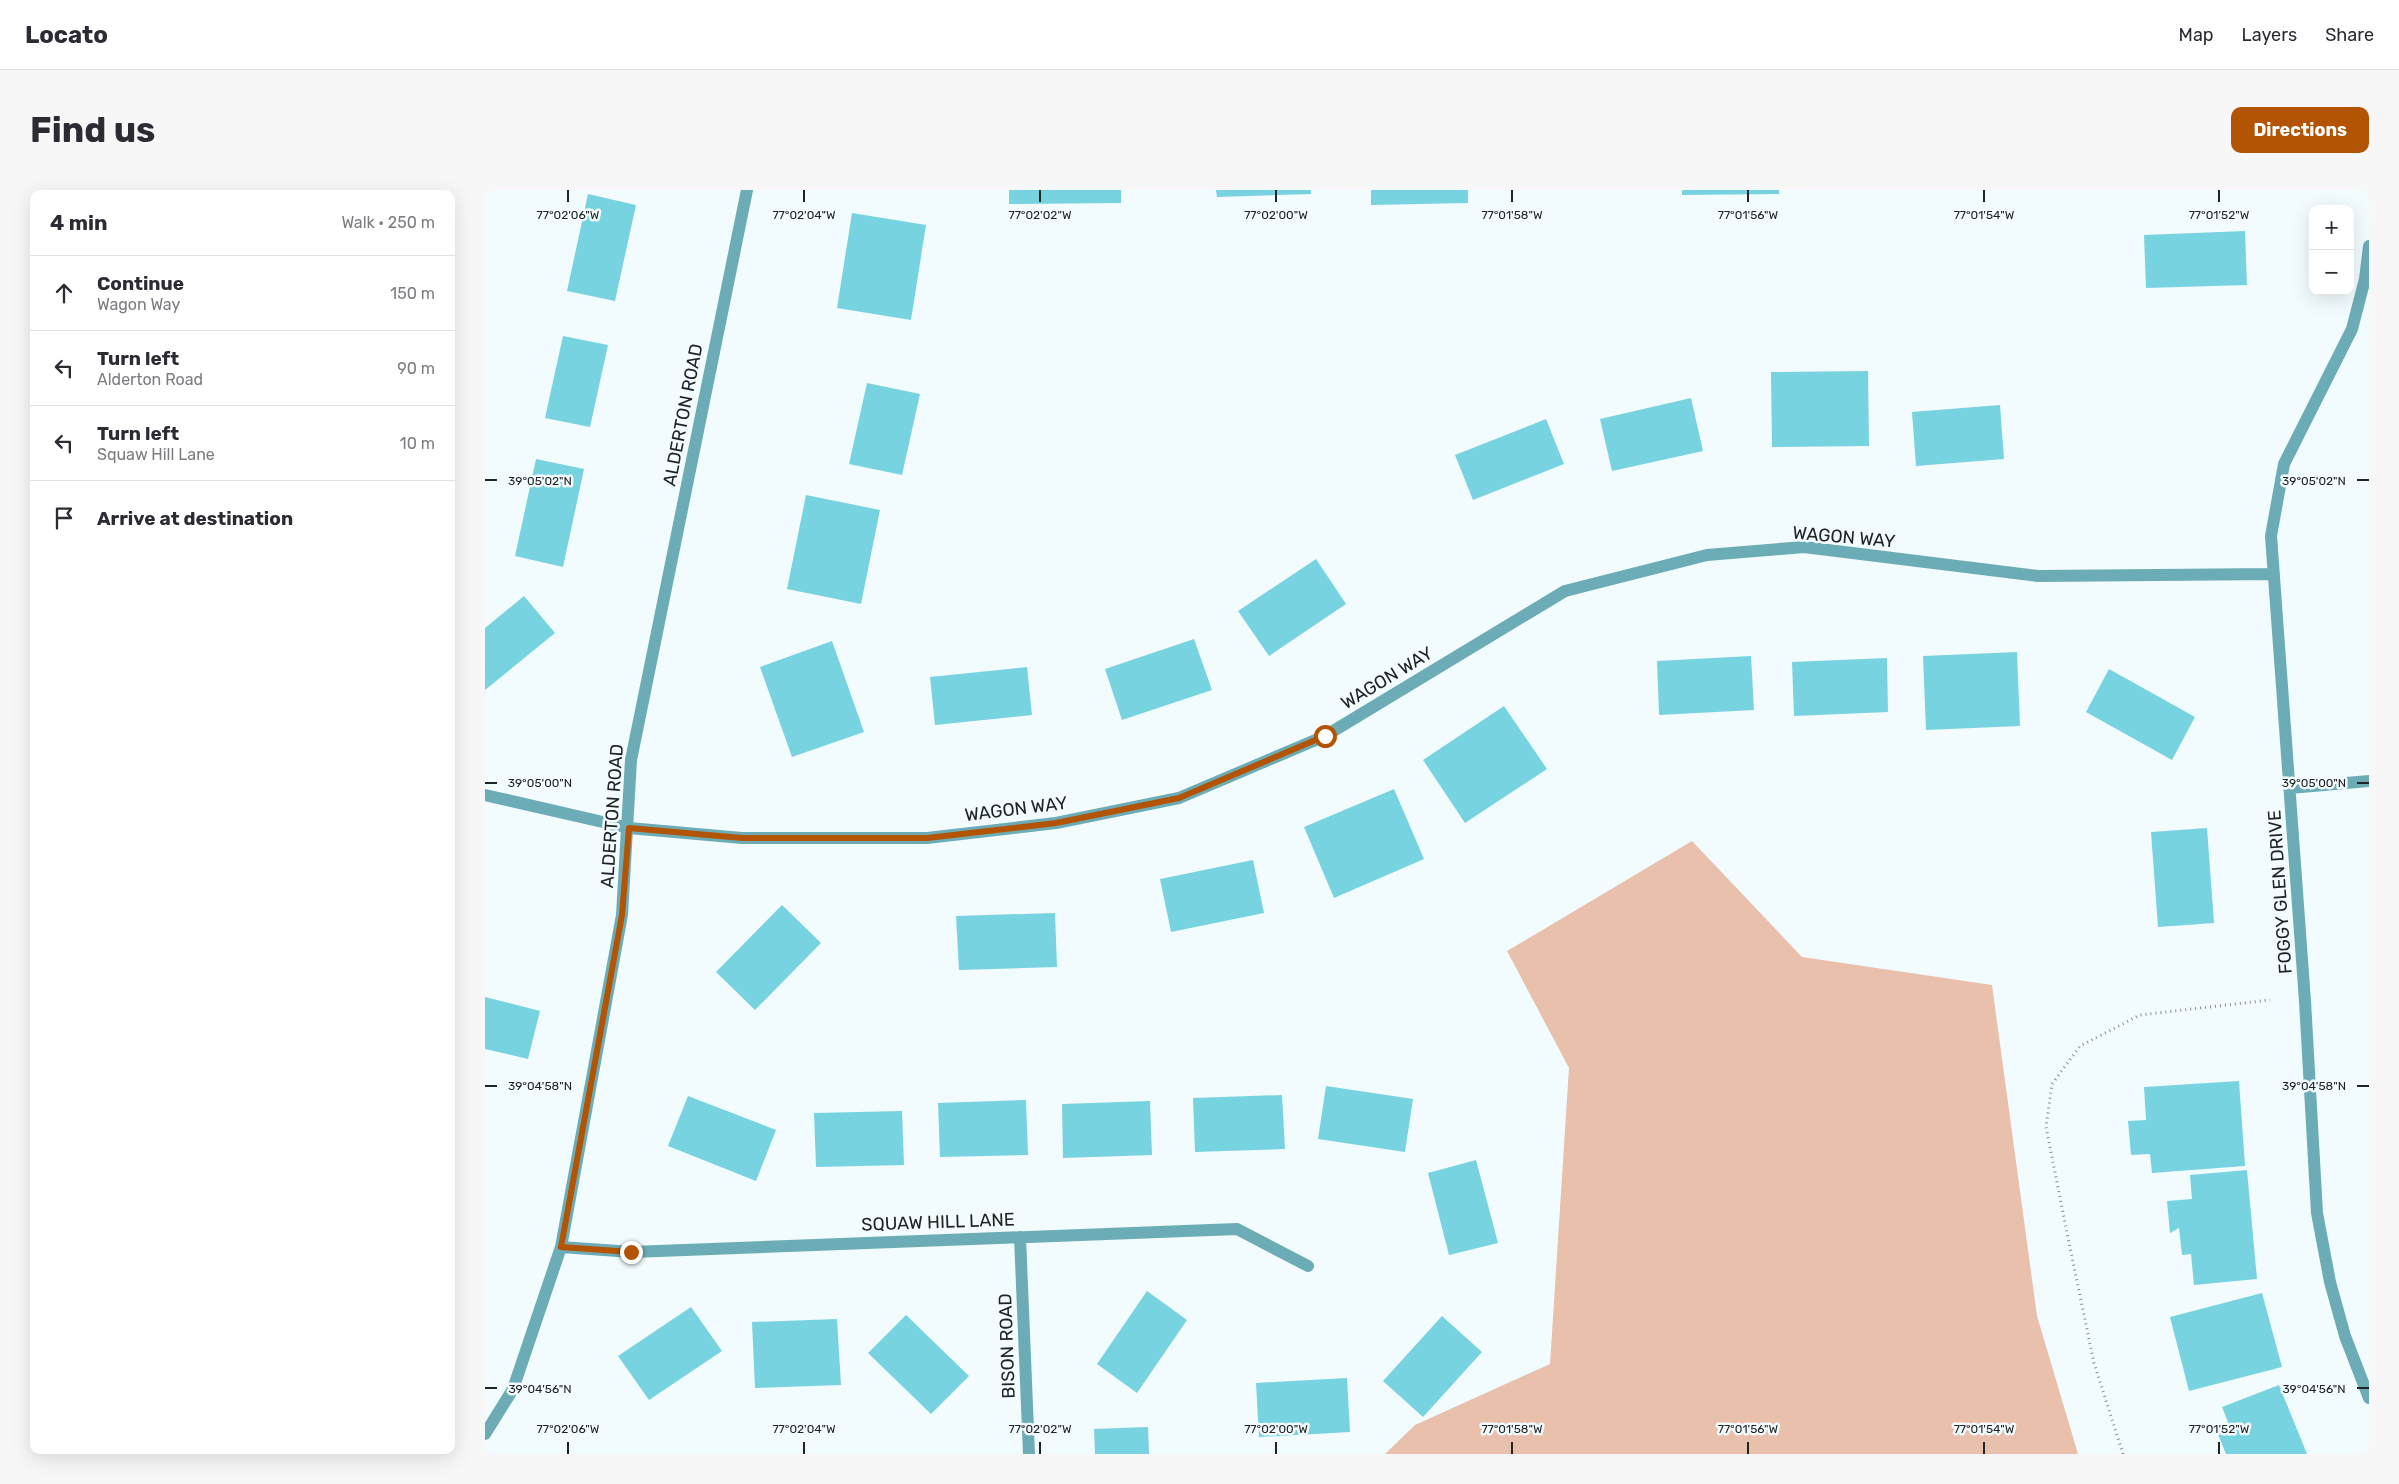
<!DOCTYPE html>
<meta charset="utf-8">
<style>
body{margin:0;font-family:Rubik,sans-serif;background:#f7f7f7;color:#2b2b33}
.controls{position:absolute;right:15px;top:15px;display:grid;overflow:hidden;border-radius:10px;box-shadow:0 5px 20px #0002}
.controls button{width:45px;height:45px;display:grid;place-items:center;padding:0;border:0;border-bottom:1px solid #e1e1e2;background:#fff;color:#2b2b33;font:25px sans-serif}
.stop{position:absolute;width:15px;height:15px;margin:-11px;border:4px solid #b35405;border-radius:50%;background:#fff}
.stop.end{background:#b35405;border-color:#fff;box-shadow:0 1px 5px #0008}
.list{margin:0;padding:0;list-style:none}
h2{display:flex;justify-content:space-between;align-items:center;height:65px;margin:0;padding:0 20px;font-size:21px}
h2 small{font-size:16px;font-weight:400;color:#7c7c81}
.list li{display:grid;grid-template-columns:32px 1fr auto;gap:15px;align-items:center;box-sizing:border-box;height:75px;padding:0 20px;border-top:1px solid #e1e1e2}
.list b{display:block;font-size:19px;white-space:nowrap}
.list p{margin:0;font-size:16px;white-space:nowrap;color:#7c7c81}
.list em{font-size:16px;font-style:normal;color:#7c7c81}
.icon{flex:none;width:28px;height:28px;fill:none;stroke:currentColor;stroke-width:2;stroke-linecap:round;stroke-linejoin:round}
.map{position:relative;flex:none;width:1884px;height:1264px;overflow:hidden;border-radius:10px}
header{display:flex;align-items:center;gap:30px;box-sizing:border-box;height:70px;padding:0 25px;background:#fff;border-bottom:1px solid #e1e1e2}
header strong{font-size:24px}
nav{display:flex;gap:28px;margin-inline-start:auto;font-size:18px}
.intro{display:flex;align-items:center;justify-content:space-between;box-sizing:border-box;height:120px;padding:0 30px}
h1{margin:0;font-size:35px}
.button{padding:12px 22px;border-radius:10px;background:#b35405;color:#fff;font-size:18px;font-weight:700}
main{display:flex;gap:30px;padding:0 30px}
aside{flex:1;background:#fff;border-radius:10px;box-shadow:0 5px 20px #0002}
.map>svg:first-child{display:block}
</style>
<header>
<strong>Locato</strong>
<nav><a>Map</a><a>Layers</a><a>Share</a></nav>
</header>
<div class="intro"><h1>Find us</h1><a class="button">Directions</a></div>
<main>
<aside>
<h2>4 min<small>Walk · 250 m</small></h2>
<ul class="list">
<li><svg class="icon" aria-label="ahead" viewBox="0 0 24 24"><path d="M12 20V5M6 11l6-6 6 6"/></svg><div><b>Continue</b><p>Wagon Way</p></div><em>150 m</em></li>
<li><svg class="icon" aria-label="left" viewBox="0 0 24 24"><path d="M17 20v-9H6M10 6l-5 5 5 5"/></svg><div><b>Turn left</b><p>Alderton Road</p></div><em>90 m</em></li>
<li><svg class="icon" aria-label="left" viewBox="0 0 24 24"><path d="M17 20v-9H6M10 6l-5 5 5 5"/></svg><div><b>Turn left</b><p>Squaw Hill Lane</p></div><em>10 m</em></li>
<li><svg class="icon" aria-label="arrive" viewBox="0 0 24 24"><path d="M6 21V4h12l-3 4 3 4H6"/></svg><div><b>Arrive at destination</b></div></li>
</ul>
</aside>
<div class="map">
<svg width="1884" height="1264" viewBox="0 0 1884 1264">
<rect width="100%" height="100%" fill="#f2fbfd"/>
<!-- green -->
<path fill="#e8c0ab" d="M1207 651 1317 767 1507 795 1552 1126 1593 1264H900L930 1235 1065 1174 1084 878 1022 761Z"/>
<!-- building -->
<path fill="#78d3e1" d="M524 0H636V13L524 14Z
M731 0H826V4L732 7Z
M886 0H983V13L886 15Z
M1197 0H1294V4L1197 5Z
M103 4 151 15 130 111 82 101Z
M367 23 441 35 426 130 352 118Z
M1760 41 1762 95 1661 98 1659 45Z
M78 146 123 155 105 237 60 228Z
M1383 181 1384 256 1287 257 1286 182Z
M382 193 435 204 417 285 364 274Z
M1206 208 1218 261 1127 281 1115 229Z
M1515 215 1519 269 1431 276 1427 222Z
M1061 229 1079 274 988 310 970 265Z
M51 269 99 279 78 377 30 366Z
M321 305 395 320 376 414 302 399Z
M831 369 861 414 784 466 753 421Z
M39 406 70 443 0 500V438Z
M709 449 727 500 637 530 620 479Z
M347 451 379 542 307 567 275 477Z
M1532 462 1535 536 1441 540 1438 466Z
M1266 466 1269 520 1174 525 1172 471Z
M1402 468 1403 522 1309 526 1307 472Z
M542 477 547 525 450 535 445 487Z
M1624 479 1710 527 1687 570 1601 522Z
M1019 516 1062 579 980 633 938 570Z
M909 599 939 669 849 708 819 637Z
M1722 638 1729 733 1673 737 1666 642Z
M768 670 779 723 686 742 675 689Z
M297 715 336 753 270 820 231 782Z
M570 723 572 777 474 780 471 726Z
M0 807 55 821 43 869 0 859Z
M1754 891 1760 976 1667 983 1665 964 1646 965 1643 931 1661 930 1659 897Z
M841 896 928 909 920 962 833 949Z
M797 905 800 959 710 962 708 908Z
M203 906 291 940 271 991 183 956Z
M541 910 543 965 455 967 453 913Z
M665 911 667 965 578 968 577 914Z
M417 921 419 975 331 977 329 923Z
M991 970 1013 1053 964 1065 943 983Z
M1762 980 1772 1089 1709 1095 1706 1064 1697 1065 1694 1038 1685 1043 1682 1011 1707 1009 1705 985Z
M662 1101 702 1130 652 1203 612 1174Z
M1777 1103 1797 1177 1704 1201 1685 1127Z
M206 1117 237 1161 164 1210 133 1166Z
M421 1125 484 1186 446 1224 383 1163Z
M957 1126 997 1162 938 1227 898 1191Z
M352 1129 356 1195 270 1198 267 1132Z
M862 1188 865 1242 774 1247 771 1193Z
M1794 1195 1822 1264H1741L1730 1237 1743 1232 1737 1217Z
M663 1237 664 1264H610L609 1239Z"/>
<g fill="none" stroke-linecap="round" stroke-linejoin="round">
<!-- path -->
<path stroke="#898f90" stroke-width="3" stroke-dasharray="1 4" stroke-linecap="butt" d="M1638 1264 1609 1173 1583 1048 1561 937 1567 894 1595 856 1655 825 1785 810"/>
<!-- street -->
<path stroke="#6cacb6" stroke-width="12" d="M1884 56 1880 89 1867 139 1799 274 1786 346 1820 811 1832 1023 1845 1092 1860 1146 1884 1208
M1805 598 1884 591
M0 605 144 638 257 648H442L571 633 694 608 840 546 1080 401 1222 365 1319 357 1553 386 1789 384
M535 1047 544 1264
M76 1057 147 1062 752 1039 823 1076
M0 1244 28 1199 76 1057 137 725 146 570 262 0"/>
</g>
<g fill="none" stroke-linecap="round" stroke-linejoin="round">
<!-- route -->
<path stroke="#b35405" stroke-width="6" d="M146 1062 76 1057 137 725 144 638 257 648H442L571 633 694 608 840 546"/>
</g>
<!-- ticks -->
<path fill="none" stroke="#212425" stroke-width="2" d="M83 0V12M319 0V12M555 0V12M791 0V12M1027 0V12M1263 0V12M1499 0V12M1734 0V12M0 290H12M1872 290H1884M0 593H12M1872 593H1884M0 896H12M1872 896H1884M0 1198H12M1872 1198H1884M83 1252V1264M319 1252V1264M555 1252V1264M791 1252V1264M1027 1252V1264M1263 1252V1264M1499 1252V1264M1734 1252V1264"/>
<g text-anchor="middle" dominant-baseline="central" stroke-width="5" stroke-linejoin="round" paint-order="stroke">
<!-- street labels -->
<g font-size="18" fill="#212425" stroke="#f2fbfd">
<text transform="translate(198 225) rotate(-79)">ALDERTON ROAD</text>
<text transform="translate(1359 347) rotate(5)">WAGON WAY</text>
<text transform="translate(902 488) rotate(-31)">WAGON WAY</text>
<text transform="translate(531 619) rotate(-7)">WAGON WAY</text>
<text transform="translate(127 626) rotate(-86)">ALDERTON ROAD</text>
<text transform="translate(1795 702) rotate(-94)">FOGGY GLEN DRIVE</text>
<text transform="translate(453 1032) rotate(-2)">SQUAW HILL LANE</text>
<text transform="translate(522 1156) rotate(-92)">BISON ROAD</text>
</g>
</g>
<g font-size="12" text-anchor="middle" fill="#212425" stroke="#f2fbfd" stroke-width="5" stroke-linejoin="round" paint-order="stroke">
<text x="83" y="29">77°02'06"W</text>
<text x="319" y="29">77°02'04"W</text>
<text x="555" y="29">77°02'02"W</text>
<text x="791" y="29">77°02'00"W</text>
<text x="1027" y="29">77°01'58"W</text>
<text x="1263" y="29">77°01'56"W</text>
<text x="1499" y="29">77°01'54"W</text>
<text x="1734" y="29">77°01'52"W</text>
<text x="55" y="295">39°05'02"N</text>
<text x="1829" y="295">39°05'02"N</text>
<text x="55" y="597">39°05'00"N</text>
<text x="1829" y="597">39°05'00"N</text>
<text x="55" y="900">39°04'58"N</text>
<text x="1829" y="900">39°04'58"N</text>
<text x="55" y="1203">39°04'56"N</text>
<text x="1829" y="1203">39°04'56"N</text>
<text x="83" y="1243">77°02'06"W</text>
<text x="319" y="1243">77°02'04"W</text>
<text x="555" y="1243">77°02'02"W</text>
<text x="791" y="1243">77°02'00"W</text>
<text x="1027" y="1243">77°01'58"W</text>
<text x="1263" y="1243">77°01'56"W</text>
<text x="1499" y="1243">77°01'54"W</text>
<text x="1734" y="1243">77°01'52"W</text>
</g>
</svg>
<div class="controls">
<button>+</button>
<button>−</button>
</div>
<div class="stop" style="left:840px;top:546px"></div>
<div class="stop end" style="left:146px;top:1062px"></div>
</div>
</main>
